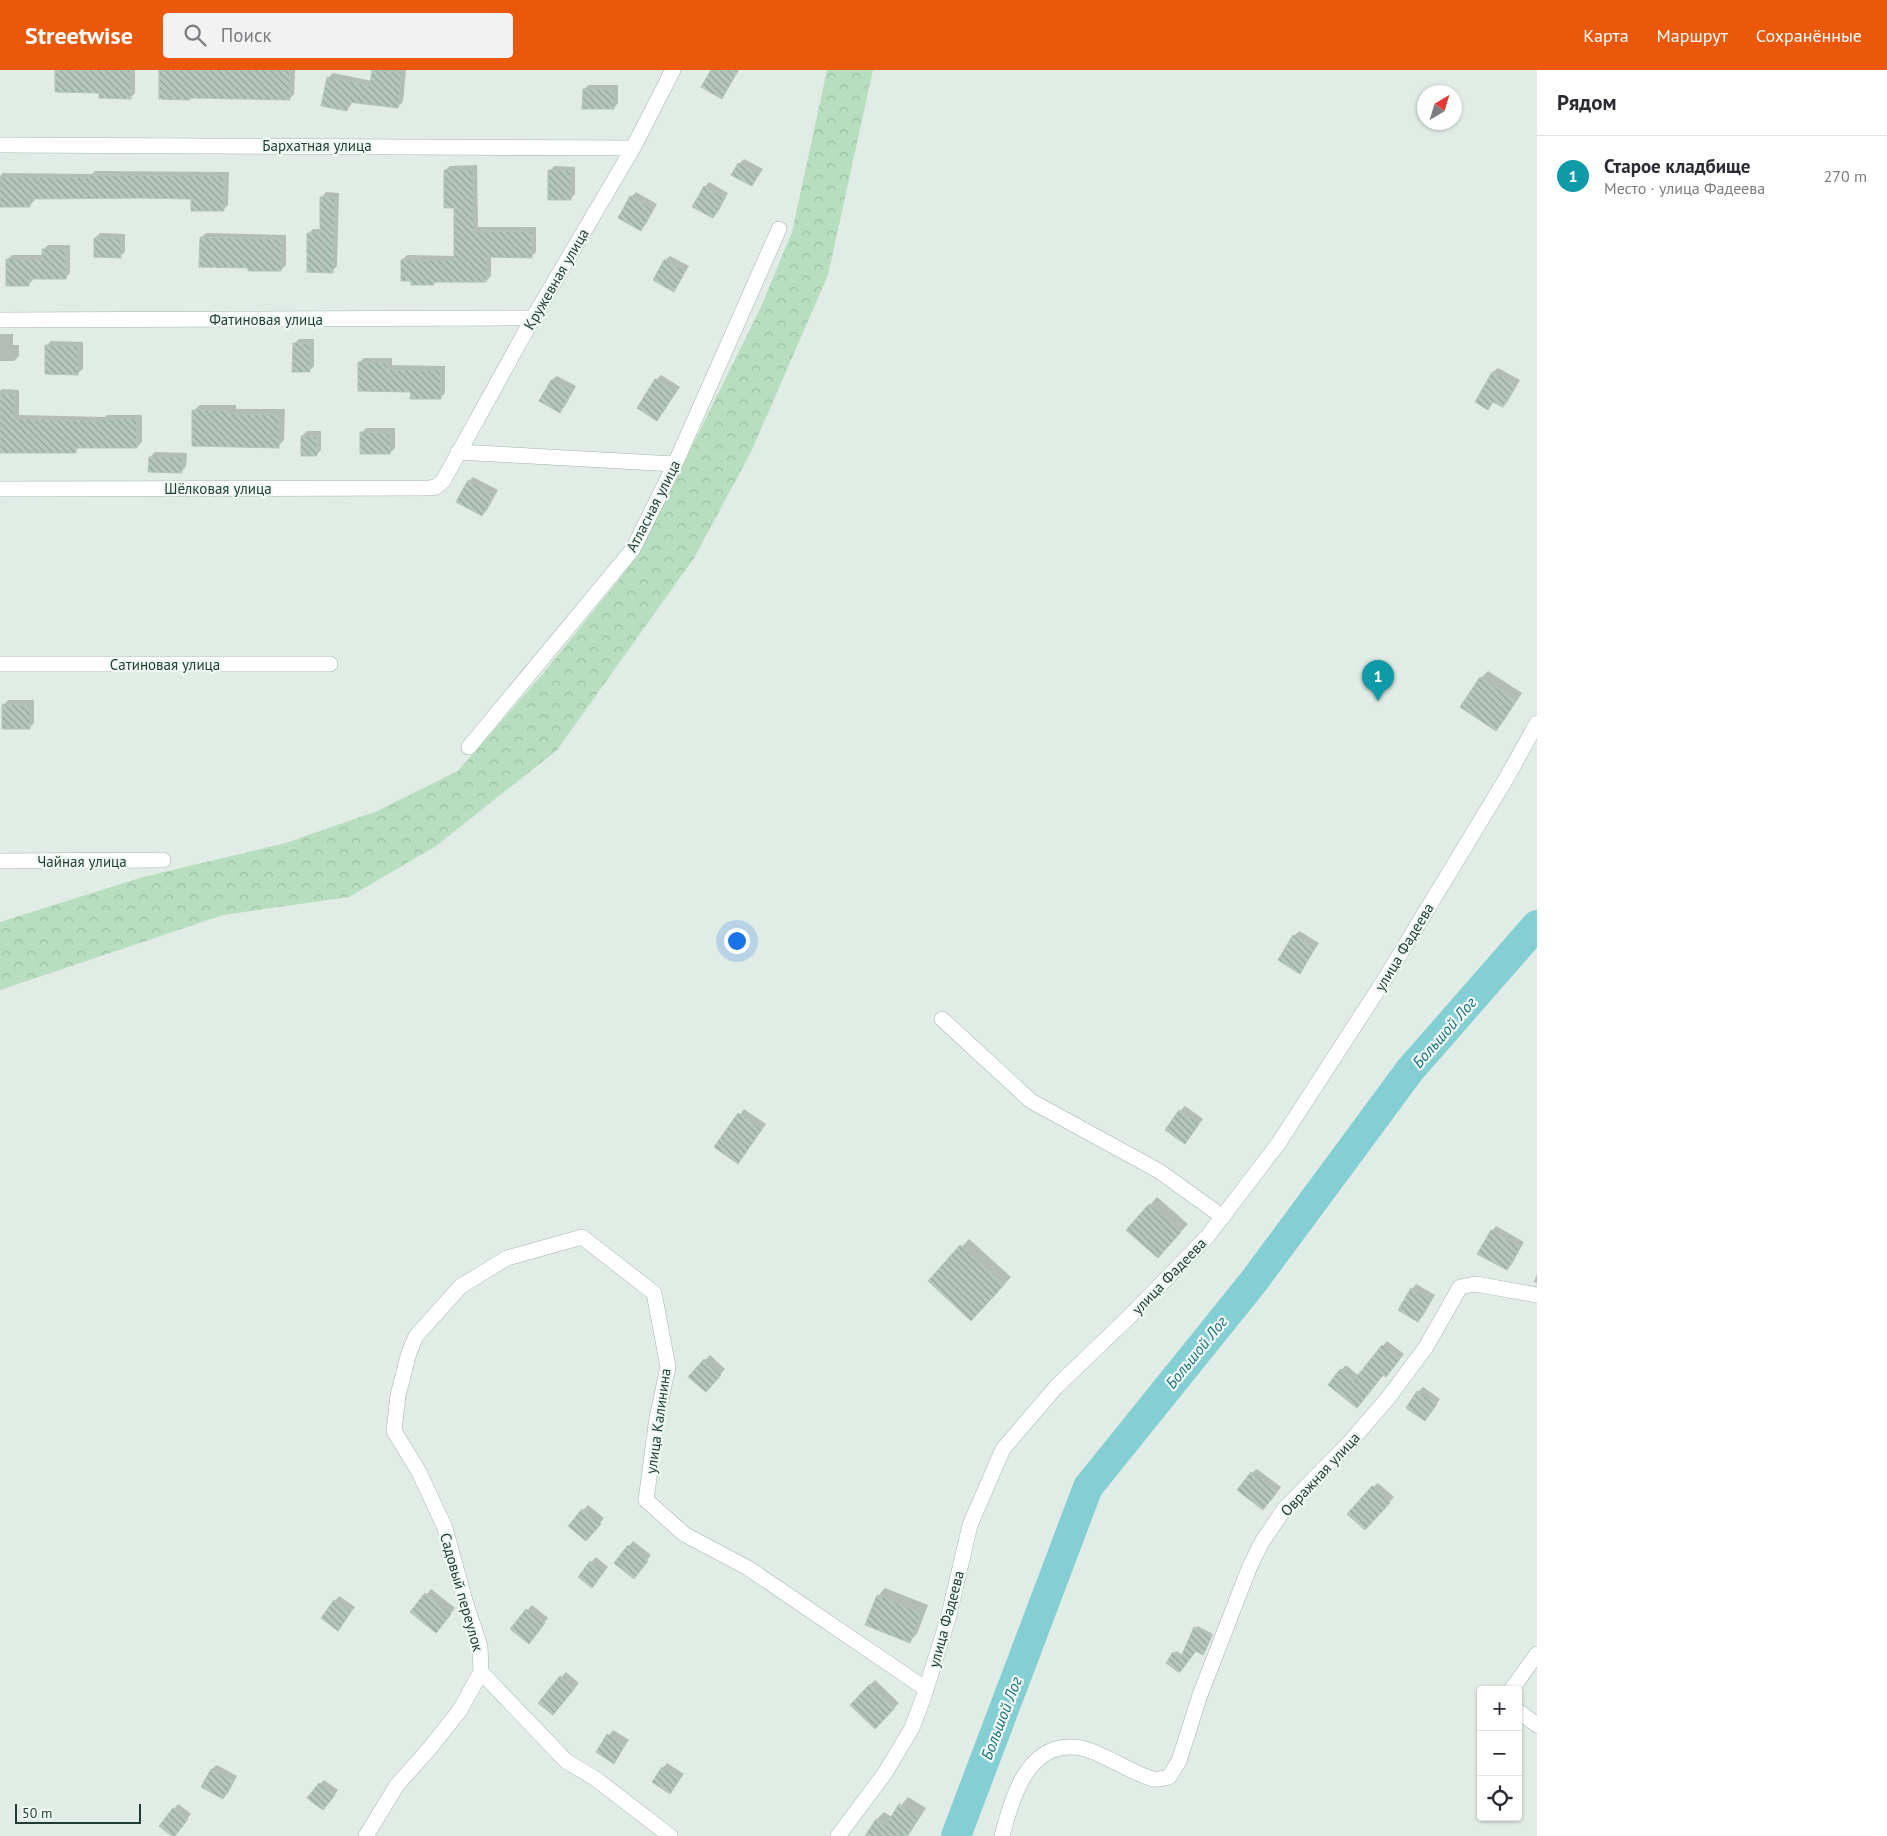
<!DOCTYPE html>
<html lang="ru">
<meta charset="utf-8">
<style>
body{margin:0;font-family:"PT Sans",sans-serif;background:#f2f2f3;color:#2b2b33}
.controls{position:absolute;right:15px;bottom:15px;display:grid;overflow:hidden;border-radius:5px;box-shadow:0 1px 4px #0004}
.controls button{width:45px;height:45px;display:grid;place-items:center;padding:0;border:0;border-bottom:1px solid #e1e1e2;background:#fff;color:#2b2b33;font:25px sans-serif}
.compass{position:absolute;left:1417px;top:15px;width:45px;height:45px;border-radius:50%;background:#fff;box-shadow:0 1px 4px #0004;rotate:38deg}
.scale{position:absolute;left:15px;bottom:12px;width:126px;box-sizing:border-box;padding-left:5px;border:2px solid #1f3d32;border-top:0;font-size:14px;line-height:18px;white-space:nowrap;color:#1f3d32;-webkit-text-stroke:4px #f0f8f3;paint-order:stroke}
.you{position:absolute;left:736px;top:870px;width:18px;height:18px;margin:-12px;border:4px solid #fff;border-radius:50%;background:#1a73e8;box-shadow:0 0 0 8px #1a73e833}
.badge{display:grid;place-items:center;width:32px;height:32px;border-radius:50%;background:#ea580c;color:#fff;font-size:16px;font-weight:700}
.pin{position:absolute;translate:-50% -41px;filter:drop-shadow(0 1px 2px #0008)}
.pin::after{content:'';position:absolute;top:26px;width:18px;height:15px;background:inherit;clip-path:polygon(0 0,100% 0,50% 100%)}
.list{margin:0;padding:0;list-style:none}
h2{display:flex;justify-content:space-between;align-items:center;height:65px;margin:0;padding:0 20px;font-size:21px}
h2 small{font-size:16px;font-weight:400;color:#7c7c81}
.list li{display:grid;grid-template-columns:32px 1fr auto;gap:15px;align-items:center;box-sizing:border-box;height:80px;padding:0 20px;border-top:1px solid #e1e1e2}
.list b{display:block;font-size:19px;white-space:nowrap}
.list p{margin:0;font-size:16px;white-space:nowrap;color:#7c7c81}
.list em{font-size:16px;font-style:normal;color:#7c7c81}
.icon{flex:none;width:28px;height:28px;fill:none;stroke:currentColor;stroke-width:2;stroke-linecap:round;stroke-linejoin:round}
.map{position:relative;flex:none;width:1537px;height:1766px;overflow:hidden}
header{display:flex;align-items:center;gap:30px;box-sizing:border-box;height:70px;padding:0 25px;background:#ea580c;color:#fff}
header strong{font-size:24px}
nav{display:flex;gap:28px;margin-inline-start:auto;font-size:18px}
.search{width:350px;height:45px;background:#f2f2f3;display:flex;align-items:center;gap:12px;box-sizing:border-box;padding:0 18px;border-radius:5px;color:#7c7c81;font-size:19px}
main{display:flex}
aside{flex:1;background:#fff}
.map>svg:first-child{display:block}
</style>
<header>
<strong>Streetwise</strong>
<div class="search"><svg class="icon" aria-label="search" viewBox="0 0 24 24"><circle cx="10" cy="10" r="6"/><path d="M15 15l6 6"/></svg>Поиск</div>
<nav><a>Карта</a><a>Маршрут</a><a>Сохранённые</a></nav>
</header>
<main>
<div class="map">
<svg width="1537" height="1766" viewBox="0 0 1537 1766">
<defs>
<pattern id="forest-crowns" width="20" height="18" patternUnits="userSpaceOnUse" patternTransform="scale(1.25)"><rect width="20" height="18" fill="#b7debe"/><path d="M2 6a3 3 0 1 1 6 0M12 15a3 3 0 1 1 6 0" fill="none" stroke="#9dbfa4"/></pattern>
<pattern id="building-back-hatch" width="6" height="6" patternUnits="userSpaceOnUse" patternTransform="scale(1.25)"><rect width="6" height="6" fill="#b5c6be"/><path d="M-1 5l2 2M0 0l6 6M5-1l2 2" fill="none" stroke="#93a29b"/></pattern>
</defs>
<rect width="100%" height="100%" fill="#e0ece5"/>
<!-- forest -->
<path fill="url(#forest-crowns)" d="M827 0H873L828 205 751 382 694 488 557 680 436 776 349 827 223 845 0 920V852L143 807 286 773 377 741 458 701 541 606 621 507 664 433 761 237 792 162Z"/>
<!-- shadow -->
<path fill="#0003" d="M56 0H135V23L130 28 101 22Z
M160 0H295L294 24 290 29 192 26 190 28Z
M373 0H406L403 32 398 36 352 31 351 35 346 40 329 7 333 3 372 11Z
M712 0H739L726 22 722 27Z
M589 15H618V33L614 38 584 19Z
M744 89 763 99 752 115 739 94Z
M477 95 478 157H536V182L532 186H491V206L486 211 437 210 433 214 412 210 402 190 407 185 455 186V137L445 100 450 96Z
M554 96 575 97V124L571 129 550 101Z
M95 101 229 102 228 135 223 140 192 128 34 127V131L29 136 0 135V106L3 103 92 104Z
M709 112 728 123 718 142 713 147 705 117Z
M326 122 339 123 337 196 332 201 308 164 313 159H321L322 127Z
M636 122 657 134 646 154 641 159 631 127Z
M100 163 125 164V182L120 186 95 168Z
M206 163 286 165V195L281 200 250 196 201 168Z
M48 175H70V203L65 208H33V210L28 215 7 190 12 185H43V180Z
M670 186 689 196 678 215 673 220 654 209 665 190Z
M0 264H13V275H19V286L14 291H0Z
M299 269H314V296L309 301 294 274Z
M51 271 83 272V299L78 303 46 276Z
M364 288H392V295L445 296V323L440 328 412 321 359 293Z
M1498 298 1520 310 1508 331 1503 336 1495 331 1488 339 1476 332 1493 302Z
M661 305 680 317 657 350 656 310Z
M557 306 576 316 565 336 560 341 541 330 552 310Z
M2 319 19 320V345L105 347 107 345H142V372L137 377H80L75 381H0V321Z
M200 335H236V339H285L284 370 278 376 193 341Z
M366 358H395V378L390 383 362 363Z
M307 361H321V380L316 385 302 366Z
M155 382 187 383 186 396 182 401 150 387Z
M473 407 498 420 487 440 482 445 469 411Z
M1488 601 1522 623 1503 652 1496 659 1481 608Z
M8 630H34V653L29 658 4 635Z
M1299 861 1319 873 1300 902 1294 866Z
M1185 1036 1203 1049 1189 1067 1180 1041Z
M744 1039 766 1054 738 1092 716 1077Z
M1157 1127 1188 1154 1165 1179 1150 1135Z
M1496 1156 1524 1172 1512 1194 1507 1199 1492 1161Z
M969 1169 1011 1207 979 1242 930 1211Z
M1537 1204V1213L1534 1212Z
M1416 1214 1435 1225 1423 1246 1418 1251 1412 1219Z
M1387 1271 1404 1284 1390 1301 1384 1304 1357 1336 1341 1300 1346 1295 1359 1306Z
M710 1285 725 1299 710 1316 705 1290Z
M1423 1317 1440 1329 1425 1349 1418 1322Z
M1257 1399 1281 1417 1268 1434 1252 1403Z
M1378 1413 1394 1427 1369 1454 1373 1417Z
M588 1435 604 1448 591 1465 569 1456Z
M633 1471 651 1485 638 1502 629 1476Z
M596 1487 608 1497 597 1511 580 1506Z
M885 1518 928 1535 917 1564 909 1572 878 1526Z
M431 1519 455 1538 440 1557 412 1542Z
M339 1526 355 1537 338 1559 322 1548Z
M532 1535 548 1548 533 1567 512 1559Z
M1197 1556 1213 1564 1205 1581 1203 1583 1196 1580 1182 1599 1168 1592 1176 1581 1183 1585Z
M566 1602 579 1613 557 1639 540 1632Z
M875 1610 899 1633 875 1657 851 1635Z
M613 1660 629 1670 613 1692 597 1682Z
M667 1693 684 1704 670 1722 663 1698Z
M217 1695 237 1706 228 1723 223 1728 203 1717 212 1699Z
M324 1710 338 1720 328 1734 320 1714Z
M908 1727 926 1738 908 1766 867 1765 877 1749 884 1742 892 1747Z
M178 1734 191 1744 174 1766V1739Z"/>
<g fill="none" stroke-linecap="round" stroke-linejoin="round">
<!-- river -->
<path stroke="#84cfd4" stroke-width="30" d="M956 1766 1088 1417 1254 1211 1410 1000 1537 855"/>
</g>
<!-- building -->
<path fill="url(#building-back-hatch)" stroke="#b2c5bc" d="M55 0H131V29L99 28V23L55 22Z
M159 0H290V30L190 28V30L159 29Z
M372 0 402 2 398 38 349 32 347 41 321 36 327 7 370 16Z
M711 0H738L722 29 701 17Z
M583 19H614V39H582Z
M738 93 759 104 752 116 731 105Z
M444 100H473L474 162 532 161V188L487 187 486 212H434V215H411V211H401V190H454V138H444Z
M548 100 571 101V130H548Z
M89 105 224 106V141H191V129L142 128 30 129V137H0V107L89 108Z
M704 116 725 128 713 148 692 137Z
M630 126 653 139 641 161 618 148Z
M320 127H335L333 203 307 202V163H320Z
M200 167 282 169 281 201H248V198L199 197Z
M94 168H121V188L94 187Z
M42 179 66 180V209H29V216H6V189L42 190Z
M664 190 685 201 674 222 653 210Z
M293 273H310V302H292Z
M45 275 79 276 78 305 45 304Z
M358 292 388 293V300H441V329H410L411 322 358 321Z
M1492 302 1516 315 1503 337 1493 332 1488 340 1475 332Z
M655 309 676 322 657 351 637 338Z
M551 310 572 321 560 343 539 331Z
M0 324H15L14 349 101 351V349H137V378H76V383H0Z
M192 340 230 341V344L279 345V378L192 376Z
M360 362 391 363 390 384H360Z
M301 366H317V386H301Z
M149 387H182V403L148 402Z
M468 410 494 425 482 446 456 432Z
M1480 607 1516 631 1496 661 1460 637Z
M2 634 30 635V659H2Z
M1293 865 1315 878 1300 904 1278 890Z
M1179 1040 1199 1054 1185 1074 1165 1060Z
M738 1043 762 1059 738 1094 714 1077Z
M1149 1134 1181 1162 1158 1188 1126 1160Z
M1491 1160 1520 1177 1507 1200 1477 1184Z
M960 1175 1004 1215 971 1251 928 1211Z
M1411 1218 1431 1230 1418 1252 1398 1240Z
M1382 1275 1400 1289 1386 1307 1383 1305 1357 1338 1328 1315 1340 1299 1354 1310Z
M704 1289 721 1305 706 1322 688 1307Z
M1417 1321 1437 1334 1425 1351 1406 1338Z
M1251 1402 1277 1422 1263 1440 1237 1420Z
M1372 1416 1390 1433 1365 1460 1347 1444Z
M582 1439 601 1454 586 1471 568 1456Z
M628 1475 648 1491 634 1509 614 1493Z
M590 1491 604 1502 592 1518 578 1507Z
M425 1523 451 1544 436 1563 410 1542Z
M877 1525 922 1543 910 1573 865 1555Z
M334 1530 351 1542 338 1561 321 1548Z
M526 1539 545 1553 529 1574 510 1559Z
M1194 1557 1212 1566 1203 1585 1196 1581 1180 1602H1178L1166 1593 1173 1582 1181 1587Z
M560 1606 575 1618 553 1645 538 1633Z
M870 1614 895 1638 875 1659 850 1635Z
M607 1664 625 1675 614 1694 596 1682Z
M662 1697 680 1709 670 1724 652 1712Z
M211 1699 233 1711 223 1729 201 1717Z
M319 1713 335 1725 323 1740 307 1728Z
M899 1734 919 1746 907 1766H865L876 1749 886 1755Z
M173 1738 188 1749 175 1766H172L159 1756Z"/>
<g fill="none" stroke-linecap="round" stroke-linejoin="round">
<defs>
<path id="street" d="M0 75 633 78
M0 250 533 248
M458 382 675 394
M0 419 429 418 436 417 443 411 533 248 633 78 673 0
M0 594H330
M469 677 633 479 675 394 779 159
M0 791 163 790
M942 949 1031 1031 1159 1101 1223 1147
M1511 1620 1537 1584
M1518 1641 1537 1655
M366 1766 397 1715 430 1678 460 1640 481 1602
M670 1766 596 1709 566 1691 481 1602 480 1576 465 1531 445 1458 419 1402 394 1361 398 1325 409 1283 416 1266 461 1216 507 1188 582 1167 654 1223 668 1297 657 1348 646 1430 684 1464 748 1498 926 1619
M1002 1766C1011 1731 1026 1675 1072 1677 1088 1677 1104 1687 1119 1694 1128 1698 1145 1708 1154 1709 1158 1710 1165 1708 1169 1707L1179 1691 1200 1625 1250 1496 1262 1472 1285 1438 1350 1372 1388 1328 1426 1277 1460 1217 1476 1214 1537 1225"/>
<path id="secondary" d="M838 1766 885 1703 912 1658 924 1626 949 1545 970 1455 1003 1379 1056 1317 1131 1245 1207 1167 1278 1074 1383 912 1506 709 1537 653"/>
</defs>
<!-- street casing -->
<use href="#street" stroke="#a2b4ac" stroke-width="16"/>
<!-- secondary casing -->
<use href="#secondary" stroke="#a0bbaf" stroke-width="16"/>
<!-- street -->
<use href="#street" stroke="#fff" stroke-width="15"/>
<!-- secondary -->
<use href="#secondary" stroke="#fff" stroke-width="15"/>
</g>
<g text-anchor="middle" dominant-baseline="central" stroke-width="4.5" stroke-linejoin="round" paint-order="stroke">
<!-- street labels -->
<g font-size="15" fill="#1f3d32" stroke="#f0f8f3">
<text x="317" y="75">Бархатная улица</text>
<text transform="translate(556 209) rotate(-60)">Кружевная улица</text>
<text x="266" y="249">Фатиновая улица</text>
<text x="218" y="418">Шёлковая улица</text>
<text transform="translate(653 436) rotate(-63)">Атласная улица</text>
<text x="165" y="594">Сатиновая улица</text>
<text x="82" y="791">Чайная улица</text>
<text transform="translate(1404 877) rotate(-59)">улица Фадеева</text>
<text transform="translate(1169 1206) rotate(-46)">улица Фадеева</text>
<text transform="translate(658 1351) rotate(-82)">улица Калинина</text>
<text transform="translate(1320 1404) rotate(-47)">Овражная улица</text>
<text transform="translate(462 1522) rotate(74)">Садовый переулок</text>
<text transform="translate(946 1549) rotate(-75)">улица Фадеева</text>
</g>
<!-- water labels -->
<g font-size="16" font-style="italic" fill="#17737b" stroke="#f0f8f3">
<text transform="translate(1444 962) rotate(-49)">Большой Лог</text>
<text transform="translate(1196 1282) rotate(-51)">Большой Лог</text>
<text transform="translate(1001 1648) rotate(-69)">Большой Лог</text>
</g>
</g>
</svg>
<div class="controls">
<button>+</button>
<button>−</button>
<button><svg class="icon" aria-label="locate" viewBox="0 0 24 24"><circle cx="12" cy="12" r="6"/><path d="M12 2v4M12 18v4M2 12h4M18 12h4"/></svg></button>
</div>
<svg class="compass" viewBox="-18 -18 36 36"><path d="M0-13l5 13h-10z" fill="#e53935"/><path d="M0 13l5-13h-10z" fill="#7c7c81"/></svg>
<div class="scale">50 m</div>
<div class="you"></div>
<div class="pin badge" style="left:1378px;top:631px;background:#0f9aa8">1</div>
</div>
<aside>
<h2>Рядом<small></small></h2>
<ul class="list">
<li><span class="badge" style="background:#0f9aa8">1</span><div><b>Старое кладбище</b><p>Место · улица Фадеева</p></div><em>270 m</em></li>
</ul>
</aside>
</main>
